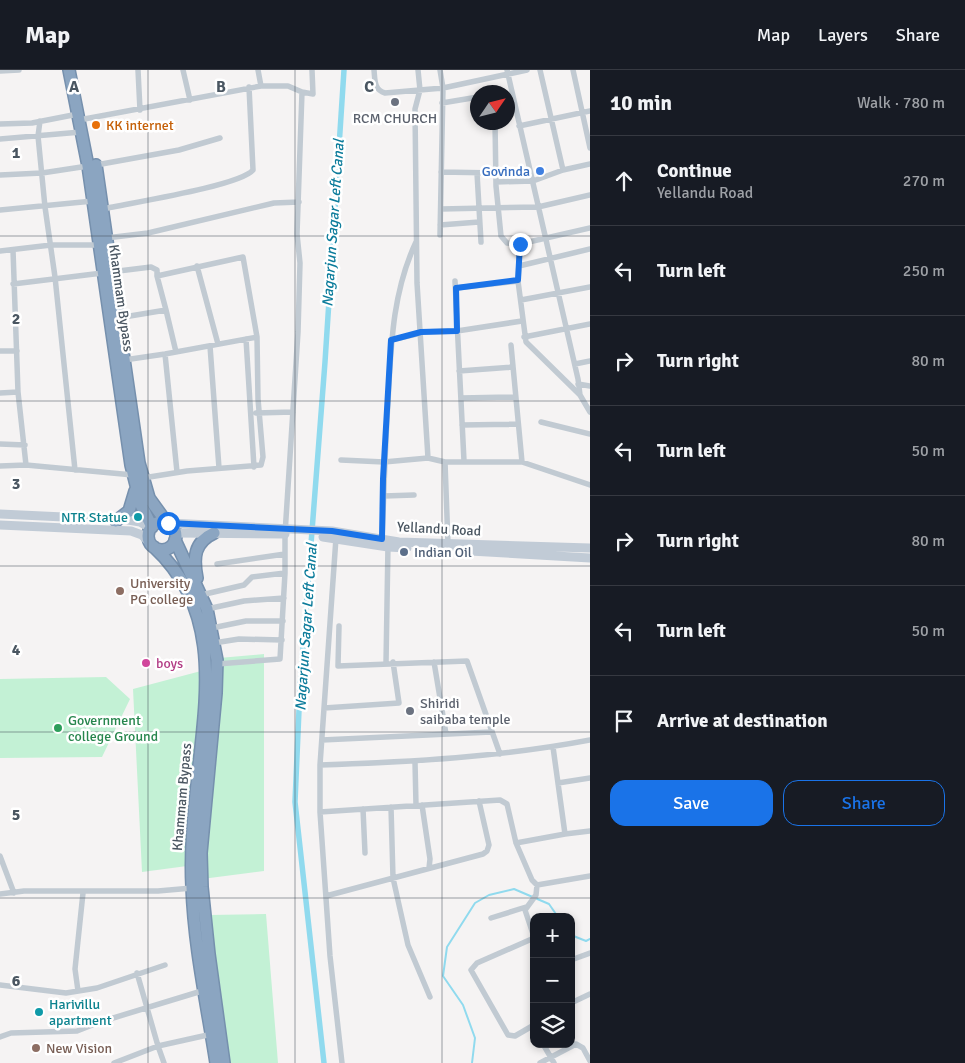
<!DOCTYPE html>
<meta charset="utf-8">
<style>
body{margin:0;font-family:Signika,sans-serif;background:#242831;color:#f1f3f6}
.controls{position:absolute;right:15px;bottom:15px;display:grid;overflow:hidden;border-radius:10px;box-shadow:0 2px 8px #0003}
.controls button{width:45px;height:45px;display:grid;place-items:center;padding:0;border:0;border-bottom:1px solid #363941;background:#171b24;color:#f1f3f6;font:25px sans-serif}
.compass{position:absolute;left:470px;top:15px;width:45px;height:45px;border-radius:50%;background:#171b24;box-shadow:0 2px 8px #0003;rotate:55deg}
.stop{position:absolute;width:15px;height:15px;margin:-11px;border:4px solid #1a73e8;border-radius:50%;background:#fff}
.stop.end{background:#1a73e8;border-color:#fff;box-shadow:0 1px 5px #0008}
.list{margin:0;padding:0;list-style:none}
h2{display:flex;justify-content:space-between;align-items:center;height:65px;margin:0;padding:0 20px;font-size:21px}
h2 small{font-size:16px;font-weight:400;color:#9ea1a6}
.list li{display:grid;grid-template-columns:32px 1fr auto;gap:15px;align-items:center;box-sizing:border-box;height:90px;padding:0 20px;border-top:1px solid #363941}
.list b{display:block;font-size:19px;white-space:nowrap}
.list p{margin:0;font-size:16px;white-space:nowrap;color:#9ea1a6}
.list em{font-size:16px;font-style:normal;color:#9ea1a6}
.actions{display:flex;gap:10px;padding:15px 20px}
.actions a{flex:1;padding:11px 0;border:1px solid #1a73e8;border-radius:15px;text-align:center;font-size:18px;color:#1a73e8}
.actions .main{background:#1a73e8;color:#fff}
.icon{flex:none;width:28px;height:28px;fill:none;stroke:currentColor;stroke-width:2;stroke-linecap:round;stroke-linejoin:round}
.map{position:relative;flex:none;width:590px;height:993px;overflow:hidden}
header{display:flex;align-items:center;gap:30px;box-sizing:border-box;height:70px;padding:0 25px;background:#171b24;border-bottom:1px solid #363941}
header strong{font-size:24px}
nav{display:flex;gap:28px;margin-inline-start:auto;font-size:18px}
main{display:flex}
aside{flex:1;background:#171b24}
.map>svg:first-child{display:block}
</style>
<header>
<strong>Map</strong>
<nav><a>Map</a><a>Layers</a><a>Share</a></nav>
</header>
<main>
<div class="map">
<svg width="590" height="993" viewBox="0 0 590 993">
<rect width="100%" height="100%" fill="#f5f3f3"/>
<!-- green -->
<path fill="#c3f1d5" d="M264 584V801L202 809 219 588Z
M201 601 187 796 142 802 133 619Z
M106 607 130 629 102 687 0 688V609Z
M266 844 278 993H230L209 845Z"/>
<g fill="none" stroke-linecap="round" stroke-linejoin="round">
<!-- stream -->
<path stroke="#90daee" stroke-width="2" d="M571 865 586 871 590 869
M472 993 475 968 463 935 443 906 447 877 475 833 489 825 514 819 549 834 558 847"/>
<!-- canal -->
<path stroke="#90daee" stroke-width="5.5" d="M324 993 295 732 300 617 325 292 344 0"/>
<defs>
<path id="highway" d="M69 0 88 96 131 395 141 435 152 457
M96 95 139 393 149 428 167 453
M116 451 129 441 135 421
M148 466a14 14 0 1 1 28 0a14 14 0 1 1-28 0Z
M175 470 207 539 217 590 216 623 201 783 202 817 209 884 224 993
M154 477C221 539 207 622 198 704 194 741 190 779 192 817 194 876 207 935 216 993
M197 508C193 488 194 472 214 463"/>
</defs>
<!-- highway casing -->
<use href="#highway" stroke="#7690ad" stroke-width="14"/>
<!-- street -->
<path stroke="#c1cad2" stroke-width="5.5" d="M138 0 140 40
M183 0 190 30
M258 0 261 16
M374 0C375 10 374 20 385 23L443 18 527 0
M418 0 420 20 415 39 417 213 428 388
M507 0 578 309 580 325 590 342
M540 0 563 100
M573 0 590 78
M0 1 19 0
M442 33 478 27
M79 50 261 16H288L302 22
M40 51 38 66 45 137 55 207 75 400
M495 52 496 116 501 166 507 173 520 174 518 211
M0 54 32 53 78 44
M519 56 590 41
M0 69 81 62
M96 95 179 80 220 68
M441 102 496 103
M477 103 481 172
M0 105 42 103 88 96
M496 112 533 111 563 100 590 94
M103 139C129 133 240 116 253 100L249 17
M441 139 538 137 590 125
M0 140 93 131
M440 155 479 152
M440 165 443 18 440 0
M106 168 148 163 274 133 299 132
M520 174 590 158
M13 180 18 322 26 395
M0 181 51 175H99
M197 196 218 274
M519 196 590 179
M157 206 166 240
M455 211 464 391
M13 214 151 197 157 200V206L243 187 257 267
M456 218 518 211 526 272 580 325
M521 230 590 217
M118 248 166 240 176 282
M421 262 457 261 522 251
M524 267 590 254
M246 269 254 397
M391 270 421 263
M511 275 522 392
M210 276 219 398
M0 281H17
M165 284 177 402
M124 290 165 284 257 267 258 329 263 387 261 395 187 401 143 408
M575 294 590 291
M459 301 512 297
M578 314 590 316
M0 323 18 322
M461 328 515 327
M256 343 293 342
M541 352 590 364
M462 355 518 354
M0 374 25 375
M341 390 384 392 428 388 445 392H522L590 415
M445 392 448 474
M0 396 26 395 133 405
M384 426 414 425
M336 468 320 695V742L330 886 342 993
M382 469C384 423 385 378 388 332 391 277 392 223 416 172
M217 494 285 484
M201 525 244 515 252 507 285 503
M207 539 244 531 284 528
M339 556 338 596 467 591 500 684
M212 558 246 551H283
M214 573 239 569 282 570
M434 592 446 664
M386 593 388 475
M217 594 280 589 285 503V464L298 262 300 193 297 164 302 22 313 24 312 0
M324 638 399 633 393 592
M322 670 491 662
M553 677 565 764 590 761
M415 692 416 735
M320 695C411 692 501 687 590 670
M558 713 590 708
M422 735 430 789 429 798
M391 737 393 808 408 875 430 927
M363 739 365 783
M320 742 500 730 507 734 516 773 565 764
M516 773 532 810 537 815 590 806
M0 786 14 823
M0 824 24 821H158L192 818
M326 826 483 784 487 781 489 775 479 731
M491 848 526 837
M534 867 525 840 536 825 537 815
M534 868 477 893 471 900 508 965 515 966 534 955
M571 890 590 883
M137 903 158 976 212 964
M0 915 66 923 97 918 165 895
M78 921 75 899 83 823
M571 933 590 924
M0 967 11 963 77 961 100 952 205 920
M543 974 554 993
M114 993 158 976 164 993
M540 993 576 974 583 978 590 991"/>
<!-- secondary -->
<path stroke="#c1cbd6" stroke-width="9" d="M0 444 128 450 140 452 151 458
M168 453 332 461 399 472 590 478
M0 455 131 461 142 465 151 474
M176 463 285 464
M323 467 388 477 407 478
M452 480 590 488"/>
<!-- highway -->
<use href="#highway" stroke="#8ba5c1" stroke-width="11"/>
</g>
<g fill="none" stroke-linecap="round" stroke-linejoin="round">
<!-- route -->
<path stroke="#1a73e8" stroke-width="6" d="M168 453 332 461 382 469 383 409 391 270 421 262 457 261 456 218 518 210 520 174"/>
</g>
<!-- grid -->
<path fill="none" stroke="#4a5661" stroke-width="1" stroke-opacity="0.55" d="M148 0V993M295 0V993M442 0V993M0 166H590M0 331H590M0 496H590M0 662H590M0 828H590"/>
<!-- markers -->
<g fill="#6b7280" stroke="#fff" stroke-width="2">
<circle cx="395" cy="32" r="5"/>
<circle cx="410" cy="641" r="5"/>
</g>
<circle fill="#e8710a" stroke="#fff" stroke-width="2" cx="96" cy="55" r="5"/>
<circle fill="#3f7fe0" stroke="#fff" stroke-width="2" cx="540" cy="101" r="5"/>
<g fill="#0f9aa8" stroke="#fff" stroke-width="2">
<circle cx="138" cy="447" r="5"/>
<circle cx="39" cy="942" r="5"/>
</g>
<circle fill="#5c6f8a" stroke="#fff" stroke-width="2" cx="404" cy="482" r="5"/>
<g fill="#8d6e63" stroke="#fff" stroke-width="2">
<circle cx="120" cy="521" r="5"/>
<circle cx="36" cy="978" r="5"/>
</g>
<circle fill="#d1479c" stroke="#fff" stroke-width="2" cx="146" cy="593" r="5"/>
<circle fill="#2e9e5b" stroke="#fff" stroke-width="2" cx="58" cy="658" r="5"/>
<g text-anchor="middle" dominant-baseline="central" stroke-width="5" stroke-linejoin="round" paint-order="stroke">
<!-- worship labels -->
<g font-size="14" fill="#5b616d" stroke="#fff">
<text x="395" y="48">RCM CHURCH</text>
<text x="420" y="633" text-anchor="start">Shiridi<tspan x="420" dy="16">saibaba temple</tspan></text>
</g>
<!-- food labels -->
<g font-size="14" fill="#c56008" stroke="#fff" text-anchor="start">
<text x="106" y="55">KK internet</text>
</g>
<!-- shop labels -->
<g font-size="14" fill="#366cbe" stroke="#fff" text-anchor="end">
<text x="530" y="101">Govinda</text>
</g>
<!-- street labels -->
<g font-size="14" fill="#4a5661" stroke="#fff">
<text transform="translate(121 228) rotate(82)">Khammam Bypass</text>
<text transform="translate(439 459) rotate(3)">Yellandu Road</text>
<text transform="translate(182 727) rotate(-85)">Khammam Bypass</text>
</g>
<!-- culture labels -->
<g font-size="14" fill="#0d838f" stroke="#fff" text-anchor="end">
<text x="128" y="447">NTR Statue</text>
<text x="49" y="934" text-anchor="start">Harivillu<tspan x="49" dy="16">apartment</tspan></text>
</g>
<!-- service labels -->
<g font-size="14" fill="#4e5e75" stroke="#fff" text-anchor="start">
<text x="414" y="482">Indian Oil</text>
</g>
<!-- education labels -->
<g font-size="14" fill="#785e54" stroke="#fff" text-anchor="start">
<text x="130" y="513">University<tspan x="130" dy="16">PG college</tspan></text>
<text x="46" y="978">New Vision</text>
</g>
<!-- hotel labels -->
<g font-size="14" fill="#b23c85" stroke="#fff" text-anchor="start">
<text x="156" y="593">boys</text>
</g>
<!-- leisure labels -->
<g font-size="14" fill="#27864d" stroke="#fff" text-anchor="start">
<text x="68" y="650">Government<tspan x="68" dy="16">college Ground</tspan></text>
</g>
<!-- water labels -->
<g font-size="15" font-style="italic" fill="#0c7c9b" stroke="#fff">
<text transform="translate(333 153) rotate(-86)">Nagarjun Sagar Left Canal</text>
<text transform="translate(306 557) rotate(-86)">Nagarjun Sagar Left Canal</text>
</g>
</g>
<g font-size="16" text-anchor="middle" font-weight="bold" fill="#4a5661" stroke="#fff" stroke-width="5" stroke-linejoin="round" paint-order="stroke">
<text x="74" y="22">A</text>
<text x="221" y="22">B</text>
<text x="369" y="22">C</text>
<text x="16" y="88">1</text>
<text x="16" y="254">2</text>
<text x="16" y="419">3</text>
<text x="16" y="585">4</text>
<text x="16" y="750">5</text>
<text x="16" y="916">6</text>
</g>
</svg>
<div class="controls">
<button>+</button>
<button>−</button>
<button><svg class="icon" aria-label="layers" viewBox="0 0 24 24"><path d="M12 4l9 5-9 5-9-5zM3 14l9 5 9-5"/></svg></button>
</div>
<svg class="compass" viewBox="-18 -18 36 36"><path d="M0-13l5 13h-10z" fill="#e53935"/><path d="M0 13l5-13h-10z" fill="#9ea1a6"/></svg>
<div class="stop" style="left:168px;top:453px"></div>
<div class="stop end" style="left:520px;top:174px"></div>
</div>
<aside>
<h2>10 min<small>Walk · 780 m</small></h2>
<ul class="list">
<li><svg class="icon" aria-label="ahead" viewBox="0 0 24 24"><path d="M12 20V5M6 11l6-6 6 6"/></svg><div><b>Continue</b><p>Yellandu Road</p></div><em>270 m</em></li>
<li><svg class="icon" aria-label="left" viewBox="0 0 24 24"><path d="M17 20v-9H6M10 6l-5 5 5 5"/></svg><div><b>Turn left</b></div><em>250 m</em></li>
<li><svg class="icon" aria-label="right" viewBox="0 0 24 24"><path d="M7 20v-9h11M14 6l5 5-5 5"/></svg><div><b>Turn right</b></div><em>80 m</em></li>
<li><svg class="icon" aria-label="left" viewBox="0 0 24 24"><path d="M17 20v-9H6M10 6l-5 5 5 5"/></svg><div><b>Turn left</b></div><em>50 m</em></li>
<li><svg class="icon" aria-label="right" viewBox="0 0 24 24"><path d="M7 20v-9h11M14 6l5 5-5 5"/></svg><div><b>Turn right</b></div><em>80 m</em></li>
<li><svg class="icon" aria-label="left" viewBox="0 0 24 24"><path d="M17 20v-9H6M10 6l-5 5 5 5"/></svg><div><b>Turn left</b></div><em>50 m</em></li>
<li><svg class="icon" aria-label="arrive" viewBox="0 0 24 24"><path d="M6 21V4h12l-3 4 3 4H6"/></svg><div><b>Arrive at destination</b></div></li>
</ul>
<div class="actions"><a class="main">Save</a><a>Share</a></div>
</aside>
</main>
